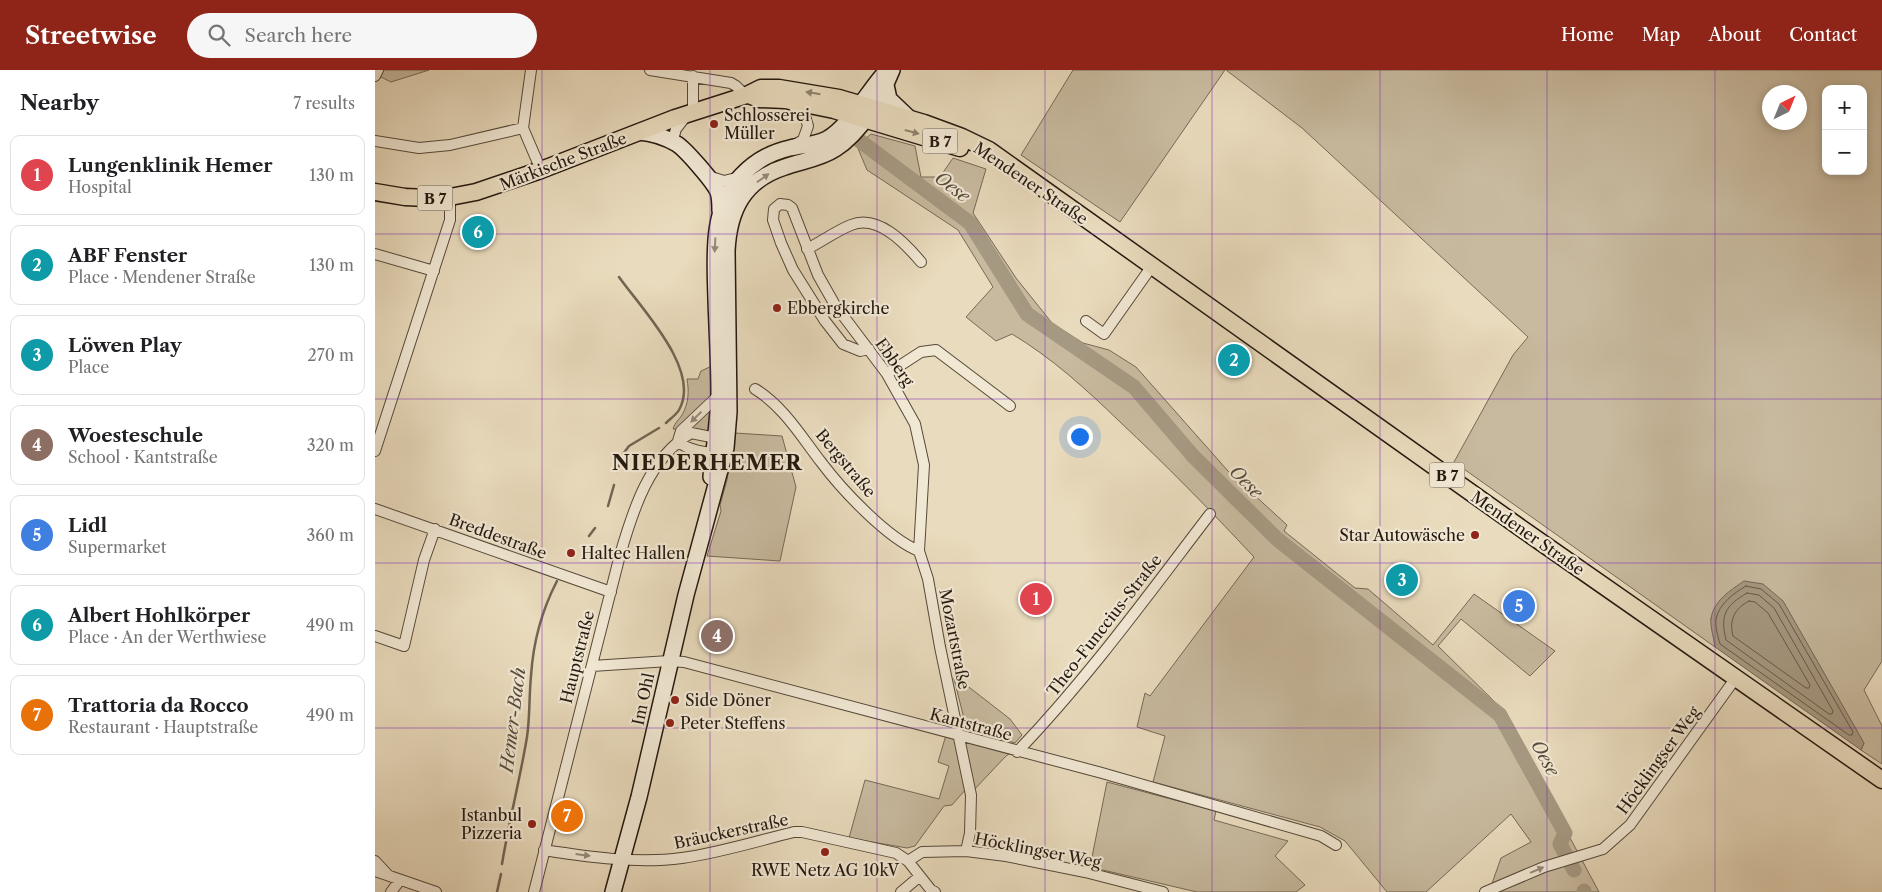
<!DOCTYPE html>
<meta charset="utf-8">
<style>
body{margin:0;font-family:"Libre Caslon Text",serif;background:#f6f6f6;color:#202124}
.controls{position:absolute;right:15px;top:15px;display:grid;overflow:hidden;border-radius:10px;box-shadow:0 2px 8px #0003}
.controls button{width:45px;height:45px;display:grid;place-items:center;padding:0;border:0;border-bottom:1px solid #e0e0e0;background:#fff;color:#202124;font:25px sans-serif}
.compass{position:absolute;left:1387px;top:15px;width:45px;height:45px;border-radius:50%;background:#fff;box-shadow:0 2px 8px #0003;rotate:43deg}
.you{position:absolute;left:704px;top:366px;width:18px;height:18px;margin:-12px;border:4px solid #fff;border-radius:50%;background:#1a73e8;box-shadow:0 0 0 8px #1a73e833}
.badge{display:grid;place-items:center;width:32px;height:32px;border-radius:50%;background:#8f2418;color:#fff;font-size:16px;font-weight:700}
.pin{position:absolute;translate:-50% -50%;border:2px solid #fff;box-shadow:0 1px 5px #0006}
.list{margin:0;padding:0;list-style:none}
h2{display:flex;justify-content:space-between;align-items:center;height:65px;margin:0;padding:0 20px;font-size:21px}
h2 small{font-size:16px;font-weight:400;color:#757577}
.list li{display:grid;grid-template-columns:32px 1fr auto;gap:15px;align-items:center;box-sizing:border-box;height:80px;margin:0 10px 10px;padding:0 10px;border:1px solid #e0e0e0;border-radius:10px}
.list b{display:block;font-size:19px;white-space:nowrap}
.list p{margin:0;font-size:16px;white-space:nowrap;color:#757577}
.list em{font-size:16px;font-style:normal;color:#757577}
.icon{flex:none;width:28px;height:28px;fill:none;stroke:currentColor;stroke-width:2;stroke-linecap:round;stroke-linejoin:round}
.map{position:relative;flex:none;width:1507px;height:822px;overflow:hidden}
header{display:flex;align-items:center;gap:30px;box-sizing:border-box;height:70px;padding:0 25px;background:#8f2418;color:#fff}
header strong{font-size:24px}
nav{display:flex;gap:28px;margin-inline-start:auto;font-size:18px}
.search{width:350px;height:45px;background:#f6f6f6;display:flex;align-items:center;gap:12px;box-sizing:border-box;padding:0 18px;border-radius:28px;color:#757577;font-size:19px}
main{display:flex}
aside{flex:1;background:#fff}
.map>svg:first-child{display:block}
</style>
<header>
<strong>Streetwise</strong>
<div class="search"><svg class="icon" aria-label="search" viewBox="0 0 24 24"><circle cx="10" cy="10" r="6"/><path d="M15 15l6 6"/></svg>Search here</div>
<nav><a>Home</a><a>Map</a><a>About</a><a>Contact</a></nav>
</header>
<main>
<aside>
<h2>Nearby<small>7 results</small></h2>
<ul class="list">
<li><span class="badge" style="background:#e0444e">1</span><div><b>Lungenklinik Hemer</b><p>Hospital</p></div><em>130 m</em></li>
<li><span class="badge" style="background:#0f9aa8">2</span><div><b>ABF Fenster</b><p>Place · Mendener Straße</p></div><em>130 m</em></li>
<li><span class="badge" style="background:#0f9aa8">3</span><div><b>Löwen Play</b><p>Place</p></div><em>270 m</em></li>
<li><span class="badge" style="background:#8d6e63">4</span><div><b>Woesteschule</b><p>School · Kantstraße</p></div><em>320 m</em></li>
<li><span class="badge" style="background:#3f7fe0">5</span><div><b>Lidl</b><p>Supermarket</p></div><em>360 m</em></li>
<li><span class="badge" style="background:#0f9aa8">6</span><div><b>Albert Hohlkörper</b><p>Place · An der Werthwiese</p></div><em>490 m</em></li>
<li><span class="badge" style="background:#e8710a">7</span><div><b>Trattoria da Rocco</b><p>Restaurant · Hauptstraße</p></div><em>490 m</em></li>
</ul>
</aside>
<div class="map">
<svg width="1507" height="822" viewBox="0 0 1507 822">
<rect width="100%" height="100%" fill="#e9dbbd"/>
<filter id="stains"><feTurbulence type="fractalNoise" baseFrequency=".004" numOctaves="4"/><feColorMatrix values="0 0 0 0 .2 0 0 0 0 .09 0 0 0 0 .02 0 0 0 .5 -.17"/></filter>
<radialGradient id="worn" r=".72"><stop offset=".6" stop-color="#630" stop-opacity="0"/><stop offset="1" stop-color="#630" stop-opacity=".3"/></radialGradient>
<!-- green -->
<path fill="#c8ba9f" stroke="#766957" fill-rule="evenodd" d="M6 0H54L16 12 4 6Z
M698 0H850L745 152 646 85Z
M851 0H1507V591L1489 620 1507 656V694L1486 680 1489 673 1336 548 1340 577 1079 392 1138 285 1153 267 927 58ZM1451 19H1488V101H1451ZM1394 22H1424V52H1394Z
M496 64 540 76 546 107H565L578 88 611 99 598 143 641 208 677 253 708 273 734 280 761 297 853 401 912 455 909 461 980 518 993 519 1058 575 1099 524 1180 581 1155 606 1086 549 1063 576 1125 637 1224 822H1114L1126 788 1156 772 1136 744 1051 822H1012L970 771 945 757 778 712 790 666 762 657 770 623 775 626 879 487C835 440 791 395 744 351 711 319 677 288 637 264L621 271 591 247 618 217 583 160 492 100 482 76Z
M339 295V363L298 359C300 352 304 350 307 345 314 333 314 321 312 309H323L326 301Z
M360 363 407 366 421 417 405 491 332 486 346 441 345 435 352 410Z
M583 604 590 614 635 649 647 665 640 673 592 660 579 609 580 605Z
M571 665 583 667 591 719 577 735 569 736 540 776 532 778 474 768 490 710 564 729 574 696 563 692Z
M586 667 637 682 631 686 597 722Z
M732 712 841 741 839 750 913 771 900 786 930 815 921 822H822L715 797Z"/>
<!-- water -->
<path fill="#a69982" stroke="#726554" d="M1369 511 1388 514 1408 531 1489 673 1486 680 1340 577C1339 568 1335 557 1336 549 1338 531 1356 520 1369 511Z"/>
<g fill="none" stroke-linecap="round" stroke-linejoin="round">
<!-- shore -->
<path stroke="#655848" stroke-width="1" d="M1371 516 1386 519 1404 534 1478 662 1477 665H1474L1345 574C1343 567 1340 556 1341 549 1344 534 1359 523 1371 516Z
M1372 523 1384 525 1399 538 1458 641 1457 644H1454L1351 570C1345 545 1350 536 1372 523Z
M1374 531 1380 532 1393 543 1435 615 1434 618H1431L1358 566C1354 550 1359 539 1374 531Z"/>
<!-- stream -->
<path stroke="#726554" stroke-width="2.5" d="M244 207C265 237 327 300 304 340 301 345 295 349 291 353
M242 401 248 384 254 376 284 358
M233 436 239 415
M214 466 220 458
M127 794C134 751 145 709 152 667 155 647 154 626 156 606 158 574 167 540 182 511
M122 822 126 804"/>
<!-- river -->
<path stroke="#a69982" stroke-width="15" d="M485 71 595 153 652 244 759 317 818 386 902 469 1125 645 1190 763 1185 774 1199 800
M1209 821V822"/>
<defs>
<path id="street" d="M156 0 148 58 166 100
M275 0 356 13 361 16 370 25
M0 6 3 0
M415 33 430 46 433 56 428 70 419 75
M318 43V6
M299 66 301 59 311 46
M0 71 44 78 75 75 148 58
M333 106 349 111 365 107
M432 179C446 172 461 161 476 155 503 144 530 173 546 192
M0 184 59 201
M711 251 729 264 777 196
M494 279 485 281 468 274 450 251 418 200 406 173 398 150 399 139 405 134 413 135 417 138 443 205 460 235 512 304 540 354 549 395 544 481 553 509 565 577 596 725 595 763 591 781
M512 304 546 282 561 280 635 336
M380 319C408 336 426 366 446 392 467 420 512 468 544 481
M303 371C310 379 334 385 344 381
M303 371 306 361 344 325
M0 381 75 150V127
M0 439 236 522
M0 566 29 576 49 490 60 459
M217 596 294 591 309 592 727 703 946 766 961 775
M642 682C713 608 773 525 835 444
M169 780C214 787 262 794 307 788 344 783 382 771 419 762H427L521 783 533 791 556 820 560 822
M0 791 13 805
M533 791 547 782 591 781 631 786 710 802 788 822
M0 801 61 822
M16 822 25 810
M159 822 245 485C258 440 274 388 316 363L341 368 345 372
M526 822 545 806
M1110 822 1169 797 1228 779 1255 755 1360 609"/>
<path id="secondary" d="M511 15 514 29 535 49
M264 62C277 63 290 67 302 74 311 80 339 112 343 122 345 128 345 135 345 141
M336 407C339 380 343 352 344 324 344 292 342 261 341 229 340 187 335 139 366 106 379 92 397 82 415 78 428 75 440 75 452 69 474 56 490 26 507 6
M238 822 264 727 311 525 351 378 354 342 352 181C354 140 369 110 410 97 426 91 445 89 460 79 486 63 506 27 517 0"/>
<path id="primary" d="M374 25 384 29 410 30 459 40 585 78
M0 122 30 127 53 128 75 127 101 122 166 100 300 48 372 25 386 18H404L464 28 549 53 587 67 614 80 1150 461 1507 710"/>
</defs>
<!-- street casing -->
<use href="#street" stroke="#55493a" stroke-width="12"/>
<!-- secondary casing -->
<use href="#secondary" stroke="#24180f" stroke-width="18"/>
<!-- primary casing -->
<use href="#primary" stroke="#24180f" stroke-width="19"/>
<!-- street -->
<use href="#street" stroke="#f1e8d4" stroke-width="10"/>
<!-- secondary -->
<use href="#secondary" stroke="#f1e8d4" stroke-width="15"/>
<!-- primary -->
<use href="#primary" stroke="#e9dbbd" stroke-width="16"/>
</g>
<!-- one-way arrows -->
<defs><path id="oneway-solid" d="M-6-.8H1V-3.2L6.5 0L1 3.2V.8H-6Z" transform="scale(1.25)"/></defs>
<g fill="#90836f">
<use href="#oneway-solid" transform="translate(438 23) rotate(-171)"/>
<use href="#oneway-solid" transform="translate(537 62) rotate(15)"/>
</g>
<g fill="#958a7b">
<use href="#oneway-solid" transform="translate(388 108) rotate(-35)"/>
<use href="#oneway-solid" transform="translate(340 175) rotate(93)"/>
<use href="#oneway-solid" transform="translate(321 347) rotate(136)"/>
<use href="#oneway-solid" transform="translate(208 785) rotate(7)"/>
<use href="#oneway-solid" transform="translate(1162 800) rotate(-23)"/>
</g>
<!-- grid -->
<path fill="none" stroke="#7b2cbf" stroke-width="1" stroke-opacity="0.55" d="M167 0V822M335 0V822M502 0V822M670 0V822M837 0V822M1005 0V822M1172 0V822M1340 0V822M0 164H1507M0 329H1507M0 493H1507M0 658H1507"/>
<!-- markers -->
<g fill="#8f2418" stroke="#f1e8d4" stroke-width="2">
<circle cx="339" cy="54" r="5"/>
<circle cx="402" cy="238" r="5"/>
<circle cx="1100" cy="465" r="5"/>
<circle cx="196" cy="483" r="5"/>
<circle cx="300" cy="630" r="5"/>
<circle cx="295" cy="653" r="5"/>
<circle cx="157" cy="754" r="5"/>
<circle cx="450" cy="782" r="5"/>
</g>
<g text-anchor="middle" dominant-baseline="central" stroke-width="4.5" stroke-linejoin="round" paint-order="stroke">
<!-- shield labels -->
<g fill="#f1e8d4" stroke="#62564a" stroke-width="1">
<rect x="547.5" y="58.5" width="35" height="25" rx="4"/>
<rect x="42.5" y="115.5" width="35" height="25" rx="4"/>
<rect x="1054.5" y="392.5" width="35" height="25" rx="4"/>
</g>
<g font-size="15" font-weight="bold" fill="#24180f">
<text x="565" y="71">B 7</text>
<text x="60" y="128">B 7</text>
<text x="1072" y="405">B 7</text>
</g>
<!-- poi labels -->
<g font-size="16" fill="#24180f" stroke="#f1e8d4" text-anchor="start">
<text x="349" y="45">Schlosserei<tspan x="349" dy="18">Müller</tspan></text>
<text x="412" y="238">Ebbergkirche</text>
<text x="1090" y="465" text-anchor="end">Star Autowäsche</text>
<text x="206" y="483">Haltec Hallen</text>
<text x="310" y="630">Side Döner</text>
<text x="305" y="653">Peter Steffens</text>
<text x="147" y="745" text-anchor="end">Istanbul<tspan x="147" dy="18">Pizzeria</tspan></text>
<text x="450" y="800" text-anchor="middle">RWE Netz AG 10kV</text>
</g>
<!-- street labels -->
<g font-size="16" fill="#24180f" stroke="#f1e8d4">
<text transform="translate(188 91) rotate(-21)">Märkische Straße</text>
<text transform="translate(656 113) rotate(34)">Mendener Straße</text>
<text transform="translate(520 292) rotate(55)">Ebberg</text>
<text transform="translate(471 393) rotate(50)">Bergstraße</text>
<text transform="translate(1153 463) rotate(35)">Mendener Straße</text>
<text transform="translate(123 466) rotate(20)">Breddestraße</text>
<text transform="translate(729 555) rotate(-52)">Theo-Funccius-Straße</text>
<text transform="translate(580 569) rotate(79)">Mozartstraße</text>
<text transform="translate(202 587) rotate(-76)">Hauptstraße</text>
<text transform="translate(268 629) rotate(-78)">Im Ohl</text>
<text transform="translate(596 654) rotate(15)">Kantstraße</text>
<text transform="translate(1283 690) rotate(-54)">Höcklingser Weg</text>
<text transform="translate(356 761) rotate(-12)">Bräuckerstraße</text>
<text transform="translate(663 780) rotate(11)">Höcklingser Weg</text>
</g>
<!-- water labels -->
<g font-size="18" font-style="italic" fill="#584c3d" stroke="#f1e8d4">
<text transform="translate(577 117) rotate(37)">Oese</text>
<text transform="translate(871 412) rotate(45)">Oese</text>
<text transform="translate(138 650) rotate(-83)">Hemer-Bach</text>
<text transform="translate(1170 688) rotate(61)">Oese</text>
</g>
<!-- district labels -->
<g font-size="21" font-weight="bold" letter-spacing="1" fill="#24180f" stroke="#f1e8d4">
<text x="332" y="392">NIEDERHEMER</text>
</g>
</g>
<rect width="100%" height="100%" filter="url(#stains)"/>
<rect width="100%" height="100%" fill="url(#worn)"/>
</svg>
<div class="controls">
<button>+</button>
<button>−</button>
</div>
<svg class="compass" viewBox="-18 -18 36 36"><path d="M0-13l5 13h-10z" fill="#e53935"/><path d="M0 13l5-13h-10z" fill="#757577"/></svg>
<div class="you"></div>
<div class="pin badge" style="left:661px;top:529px;background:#e0444e">1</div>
<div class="pin badge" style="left:859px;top:290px;background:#0f9aa8">2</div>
<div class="pin badge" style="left:1027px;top:510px;background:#0f9aa8">3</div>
<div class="pin badge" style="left:342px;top:566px;background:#8d6e63">4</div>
<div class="pin badge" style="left:1144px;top:536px;background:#3f7fe0">5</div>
<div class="pin badge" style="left:103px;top:162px;background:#0f9aa8">6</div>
<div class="pin badge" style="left:192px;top:746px;background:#e8710a">7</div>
</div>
</main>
